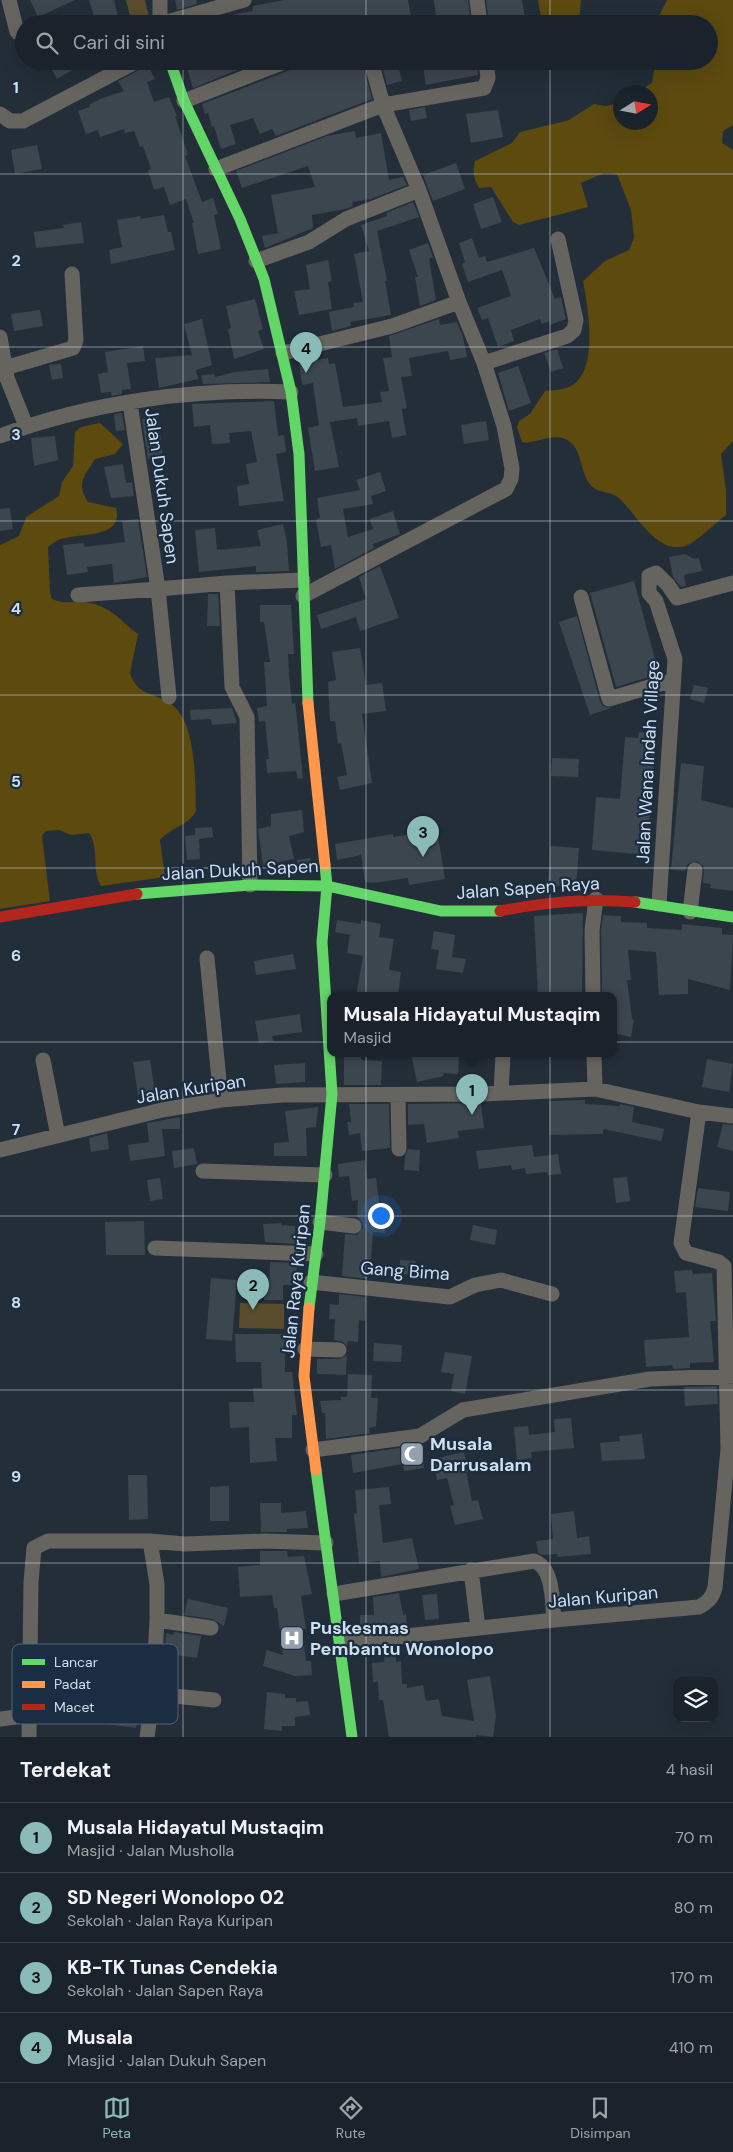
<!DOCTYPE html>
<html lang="id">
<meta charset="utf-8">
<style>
body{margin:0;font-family:"DM Sans",sans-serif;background:#272f37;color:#f1f3f6}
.controls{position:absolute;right:15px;bottom:15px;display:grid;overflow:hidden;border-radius:10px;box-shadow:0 5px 20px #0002}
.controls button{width:45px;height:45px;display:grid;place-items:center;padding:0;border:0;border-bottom:1px solid #383f47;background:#1a222b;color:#f1f3f6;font:25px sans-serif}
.compass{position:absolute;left:613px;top:85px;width:45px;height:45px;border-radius:50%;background:#1a222b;box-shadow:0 5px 20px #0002;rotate:79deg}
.you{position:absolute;left:380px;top:1215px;width:18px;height:18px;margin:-12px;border:4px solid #fff;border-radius:50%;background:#1a73e8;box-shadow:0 0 0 8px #1a73e833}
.badge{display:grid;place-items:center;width:32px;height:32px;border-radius:50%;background:#8bbbb9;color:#111;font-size:16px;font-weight:700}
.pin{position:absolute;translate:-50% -41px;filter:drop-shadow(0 1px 2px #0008)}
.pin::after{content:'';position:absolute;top:26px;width:18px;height:15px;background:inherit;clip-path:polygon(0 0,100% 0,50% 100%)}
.popup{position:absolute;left:327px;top:992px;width:290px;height:65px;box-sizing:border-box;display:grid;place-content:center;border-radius:10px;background:#1a222b;filter:drop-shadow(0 1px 4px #0005);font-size:16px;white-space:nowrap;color:#9fa4a9}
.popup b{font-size:19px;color:#f1f3f6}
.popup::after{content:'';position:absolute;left:50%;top:100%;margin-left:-10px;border:10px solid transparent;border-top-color:#1a222b}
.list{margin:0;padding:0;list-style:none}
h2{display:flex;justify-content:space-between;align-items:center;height:65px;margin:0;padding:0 20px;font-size:21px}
h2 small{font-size:16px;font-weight:400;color:#9fa4a9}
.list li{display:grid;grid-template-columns:32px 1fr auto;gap:15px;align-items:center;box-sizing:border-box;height:70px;padding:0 20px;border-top:1px solid #383f47}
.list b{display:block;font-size:19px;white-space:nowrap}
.list p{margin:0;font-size:16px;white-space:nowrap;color:#9fa4a9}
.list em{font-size:16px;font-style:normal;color:#9fa4a9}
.icon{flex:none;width:28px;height:28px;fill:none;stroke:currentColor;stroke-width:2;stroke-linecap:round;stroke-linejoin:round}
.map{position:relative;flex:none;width:733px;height:1737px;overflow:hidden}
.search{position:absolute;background:#1a222b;box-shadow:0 5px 20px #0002;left:15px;right:15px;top:15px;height:55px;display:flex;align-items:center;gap:12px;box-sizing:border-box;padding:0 18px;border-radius:28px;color:#9fa4a9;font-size:19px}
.sheet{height:345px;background:#1a222b}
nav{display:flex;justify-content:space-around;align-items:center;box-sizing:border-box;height:70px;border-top:1px solid #383f47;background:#1a222b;font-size:14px;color:#9fa4a9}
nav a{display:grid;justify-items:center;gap:2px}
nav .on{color:#8bbbb9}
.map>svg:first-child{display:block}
</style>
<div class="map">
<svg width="733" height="1737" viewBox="0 0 733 1737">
<rect width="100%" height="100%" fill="#232e39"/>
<!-- green -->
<path fill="#594d2e" d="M126 0H145L150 21 132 24Z
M240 1303 284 1304V1329L239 1328Z"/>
<!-- forest -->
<path fill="#5c4a0f" d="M538 0H581L579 24H542Z
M667 0H733V125L723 131 722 143 733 150V441L721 454 726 490V515C714 524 702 537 690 544 660 559 638 517 621 500 610 489 597 495 589 483 580 470 582 448 567 440 552 432 536 445 522 442L517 427 519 421 530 414 545 391C553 390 564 390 571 386 599 371 588 307 583 281L605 261 629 250 634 238 631 210 617 174 604 173 581 183 588 207 519 225 513 222 491 187 479 188C474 180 472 171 475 161L512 143 520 132 569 120 594 104 606 106 620 103V122H650V92H637L652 83 654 71 652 61H709V24H655Z
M100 423 123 444 115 454 95 459C84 477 76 483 88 502L116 508C125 540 76 532 58 540 55 542 51 545 48 547L50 593 52 599C69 606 76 599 90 603 113 608 120 621 138 634L130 673C137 696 154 692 171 704 197 722 195 783 196 811 189 825 170 828 160 840L165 877 101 886C91 870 100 850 89 833L71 835 59 830 46 831 42 836 50 901 0 909V545L19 536 26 517 59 496 62 482 73 466 75 432 81 427Z"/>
<!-- building -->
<path fill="#3c464f" d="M30 0H75L38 17Z
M89 0H114L120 24H96Z
M175 0H196L197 4 177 10Z
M284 0H408L411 16 369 20 346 18 347 24H214V18L253 11V6Z
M434 0H468L471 24H459V21L437 24Z
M486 0H522L526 24H489Z
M47 61H87L57 79Z
M206 61H260L193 88 186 65Z
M296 61H362L372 99 276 136 272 129 260 134 253 118 230 125 236 144 221 149 214 126 212 127 208 113 205 114 202 104 290 70Z
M381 61H397L402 81 387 85Z
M451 61H477L478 75 426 85 423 66Z
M146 62 155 79 147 82 154 102 169 97 177 116H175L188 155 185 156 202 202 213 198 218 214 214 215 221 249 198 254 192 223H194L186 199 170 205 164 187 154 190 148 170 151 169 143 146 140 147 134 131 125 133 124 129 100 137 98 130 86 134 78 111 90 107 89 105 100 99 124 91 118 81 141 69Z
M425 107 427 118 411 121 409 110Z
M498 110 503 137 471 143 466 114Z
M355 131 356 138 381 133 389 180 403 177 407 185 371 199 352 202 353 206 345 209 312 215 313 228 265 248 262 236 278 233 271 195 315 187 308 166 242 188 236 171 327 136Z
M37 145 42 169 15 174 11 150Z
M456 163 465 189 433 201 423 175Z
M493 197 502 222 481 229 473 204Z
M413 202 419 217 377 231 387 281H385L391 315 350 322 351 326 332 331 329 312 354 307 353 303 363 302 354 254 369 251 361 225 387 216 386 213Z
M164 215 168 232H171L175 250 111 264 109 250 122 247 117 220 140 216 141 219Z
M81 222 84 243 36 248 34 232 64 228 63 225Z
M472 238 479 258 485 256 487 262 534 248 555 299 561 297 566 319 550 325 549 321 542 324 540 319 511 330 514 341 498 347 488 318 482 320 477 308 511 296 502 270 468 282 462 264 465 262 459 243Z
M428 243 433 257 429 259 436 300 420 306 415 277H418L409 250Z
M328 260 332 281 328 282 332 309 299 315 294 291 310 289 306 265Z
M255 299 263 329 258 331 264 349 234 359 228 329 231 328 226 306Z
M40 310 43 326 14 331 11 314Z
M202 319 212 365 196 370 198 379 159 388 155 358 192 355 184 324Z
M439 319 440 325 457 322 463 337 467 357 450 360 448 351 409 358 412 376 401 377 407 408 402 409 406 435 392 438 389 421 358 426 357 418 330 422 339 467 315 471 308 428 319 425 317 412 313 383 302 385 299 363 328 358 329 364 335 363 343 407 382 402 380 392 389 391 383 358 392 357 389 336Z
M143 346 145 361 127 363 131 389 122 390V394L112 396 111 392 101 393 98 374 108 372 105 352Z
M557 349 563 368 551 372 544 353Z
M61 364 63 378 52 380 49 365Z
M518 366 531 403 509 411 498 373Z
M268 369 270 382 203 384 201 375 214 374 215 377 235 372Z
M274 401 278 436 284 435 286 452 276 454 284 501 239 506 237 486 249 484 246 464 257 462 251 431 229 433 230 443 212 444 210 425 194 427 192 404Z
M122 413 125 430 116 431 114 414Z
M158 417 163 457 148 459 142 419Z
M486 421 489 440 464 444 461 425Z
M55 436 58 460 34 466 31 438Z
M123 464 126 483 132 482 134 496 111 498 104 467Z
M380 472 386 491 371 496 373 504 343 509 348 537 373 529 370 519 393 511 400 534 373 544 374 548 335 569 331 545 321 547 316 519 320 518 317 498 360 490 356 480Z
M10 508 13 529 0 531V509Z
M138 519 147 577 114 583 112 564 87 567 88 572 67 575 63 545 84 543V547L125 542 122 521Z
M283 524 287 543 289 571 256 572V566L199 572 195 530 215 528 217 550 261 546 257 530Z
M685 554 694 559 699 558 702 571 684 575 686 586 681 587 673 577 669 557Z
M380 566 399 618 360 631 356 617 321 629 317 615 366 599 359 577Z
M634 581 659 674 616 687 590 593Z
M208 594H218L220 626H207Z
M260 605H291L294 654H288L289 675 292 704 295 703 296 710 303 778 298 779 296 771 267 773 266 759H269L265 721 259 722 257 708 267 706 264 662H270L264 622H260Z
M577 616 600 701 603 706 611 708 590 715 559 622Z
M360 648 366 685 382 683 386 711 362 714 372 783 340 790 337 777 347 775 341 743 338 744 335 721H330L328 682 336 680 332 652Z
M694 685 708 688 704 703 690 699Z
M232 708 237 723 212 725 211 719 191 720 190 710Z
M639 732 656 734 647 855 592 850 596 797 620 799 625 737 638 738Z
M552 758 579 759 578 777 551 776Z
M681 763 704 766 701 800 733 808V891L710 888 711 884 703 883 704 867 697 861 688 864 685 871 671 870Z
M302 810 304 832 289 836 294 859 263 865 258 829 271 826V814Z
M212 827 213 837 199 839 200 859 187 860 185 836 195 835V828Z
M437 830 445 879 409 885 408 878 373 883 365 882 361 855 337 860 335 844 393 834V837Z
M550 846 579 848 576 887 548 885Z
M310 858 313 872 300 873 297 860Z
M583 913 582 996H538L534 916Z
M603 915 621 916V922L647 923V928L682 930V924L722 928V934L733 935 730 990 688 979V994L659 995 656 952 628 950 631 980H627L632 1019 634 1020 631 1037 613 1033V996H603L602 992 601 931Z
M337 920 361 924V920L381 924 379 937 394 939 389 970 401 972 398 996H356L363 956 347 953 350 935 335 932Z
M434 931 455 935 452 957 466 959 463 973 436 969 439 950 431 949Z
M293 954 296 969 256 975 254 961Z
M300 1014 302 1032 272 1036 273 1041 259 1043 255 1021Z
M344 1054H361V1060L382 1061 381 1085H344Z
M411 1054H459L458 1074 443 1073 444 1076 417 1082Z
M707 1059 733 1064 729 1092 702 1087Z
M150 1060 155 1092 138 1095 133 1062Z
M305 1063V1082L276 1084 274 1065Z
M585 1100V1104L620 1106V1104L634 1107 632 1122 664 1129 661 1141 603 1129V1134L549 1135V1101Z
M481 1103 484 1128 458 1131 459 1138 427 1143 424 1124 408 1125V1104Z
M349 1104H389L390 1148 362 1151 360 1133 349 1135 347 1122H351Z
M318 1107 316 1127 306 1128 307 1156H274V1143L289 1142 285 1111Z
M180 1117V1129H162L165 1156 130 1161 128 1145 149 1142 147 1123Z
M723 1124 733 1125V1151L717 1147Z
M107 1133 109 1149 91 1152 89 1138Z
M532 1145 534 1157 558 1154 561 1174 548 1175 547 1172 526 1174 525 1168 512 1170 511 1165 479 1169 476 1151Z
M194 1148 197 1164 174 1168 172 1151Z
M408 1149 420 1150 419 1171 404 1170 405 1156Z
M365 1160 367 1179 376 1178 380 1209H386L385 1233 373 1232 370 1273H368L367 1279 342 1276 345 1234 357 1235 363 1227 362 1222 357 1217 358 1200 352 1201 349 1176 339 1177 338 1164Z
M627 1177 630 1201 616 1203 613 1178Z
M160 1178 163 1199 150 1201 147 1180Z
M698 1188 730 1192 728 1211 695 1207Z
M144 1221 145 1255H106L105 1222Z
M281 1223V1225L295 1226V1244L265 1242 263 1224Z
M473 1225 497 1230 495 1245 470 1240Z
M400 1260 416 1261 415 1275 399 1274Z
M270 1262 297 1263 296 1285H283V1300H264V1289H269Z
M692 1270 693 1274 712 1273 716 1321H710L714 1362 690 1363V1368L673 1369 672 1365 646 1367 644 1340 689 1337 686 1292 676 1293 674 1271Z
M211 1278 237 1280 232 1341 206 1339Z
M339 1294 366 1297 365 1321 359 1320 358 1342 348 1341 347 1346 343 1342 334 1340 335 1319H329L330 1304 339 1305Z
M235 1334H285V1372H292L297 1415H292V1438H275L277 1461 250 1463 249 1427 230 1428 229 1402H254L253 1388H262L261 1362H236Z
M374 1343 402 1345 401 1362 373 1361Z
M445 1352 472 1356 465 1394 451 1391 454 1374 441 1372Z
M347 1355 346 1375 317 1374V1359H339Z
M348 1374 372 1375 371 1398H378L376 1426 369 1428 370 1433 326 1439 325 1413H322L320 1401 341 1400V1397H347Z
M717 1386 718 1404 685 1406 684 1387Z
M571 1418 574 1448 531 1452 532 1458 517 1460 514 1427 528 1426 529 1435 555 1432 554 1419Z
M642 1434 645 1459 602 1461 600 1443 620 1441 619 1436Z
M420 1445 424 1468 404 1471 403 1464 353 1473 351 1455Z
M464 1452 469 1472H466L472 1501 478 1500 483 1519 455 1525 450 1506 454 1505 447 1478 437 1480 433 1459Z
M128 1475H147L148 1519 129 1520Z
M229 1486V1521H210V1487Z
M389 1487 391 1504 379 1505 383 1543 412 1538 419 1569 381 1577 380 1561 359 1563 354 1514 357 1513 355 1490Z
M260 1503H281V1513L306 1511 308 1528 287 1529V1532H261Z
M574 1511 577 1538 589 1536 591 1554 558 1557 557 1554 543 1555 538 1553 536 1541 553 1539 551 1514Z
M260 1551H287L288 1557 304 1556 312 1594 301 1596 306 1629H302L306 1661H311L312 1675 295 1676 263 1666 267 1650 283 1655 277 1608H274L272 1595 240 1597 238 1567 260 1565Z
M399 1593 403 1615 406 1614 407 1626 360 1631V1615H374L373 1597Z
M437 1594 439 1619 425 1620 422 1595Z
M188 1599 228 1608 224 1626 212 1619 184 1615Z
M174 1632 201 1636 197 1658 169 1654 170 1649 165 1647 166 1633 173 1635Z
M396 1647V1662L401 1661 402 1684H407V1688L423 1685 426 1701 439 1699 442 1716 474 1721 467 1680 490 1676 496 1716 493 1737 476 1735V1737H389L383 1700H379L378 1682H373L372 1663 384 1662 385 1648Z
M267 1692 285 1694V1698H296V1702L308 1701 310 1715 295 1717V1726H282V1731L264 1729Z
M109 1700 140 1705 136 1728 106 1724Z"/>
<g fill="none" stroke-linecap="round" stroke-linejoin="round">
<!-- street -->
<path stroke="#66645f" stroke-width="15" d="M9 0 17 32
M160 0V24
M477 0 480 24
M160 24 244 0
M184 101 287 61
M0 114 10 121H23L137 61
M216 169 383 105 484 88 488 78 486 61
M256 261 309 242 346 219 419 190
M0 337 7 378 26 426
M283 353 392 326 459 302
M484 363 567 336 574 330 576 320 558 239
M5 368 73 348 76 340 72 274
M130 403 158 589 227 583 303 580
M0 436C91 402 195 388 291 392
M227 583 232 687 247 717 250 885
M78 595 158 589 169 697
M303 596 506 489 511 479 512 468 504 426 484 363 459 302 419 190 383 105 371 61
M581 597 609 699 673 680
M659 904 675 659 656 601 649 593V576L656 573 668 585 677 598 733 583
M690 912 695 870
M207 958 221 1100
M593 996 592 930 596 899
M594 1054 595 1089
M43 1060 58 1136
M501 1093 503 1054
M398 1095 399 1149
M699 1112 681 1243 686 1253 719 1262 724 1266 728 1449
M0 1150 162 1110 221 1100 283 1095 483 1094 595 1089 699 1112 733 1116
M203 1171 325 1175
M320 1222 354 1226
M155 1248 316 1254
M311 1282 450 1297 475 1285 501 1280 552 1294
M305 1349 339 1350
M313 1450 420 1436 463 1410 650 1379 733 1376
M471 1570 478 1628
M334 1594 534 1561C554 1568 552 1602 554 1620
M157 1620 211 1628
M341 1643 554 1620 699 1607C708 1602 712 1598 715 1588L728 1449H733
M153 1694 214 1700
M0 1719 31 1715
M29 1737 31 1582 34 1548 48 1541H150
M147 1737 153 1694 157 1620V1584L150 1541 185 1544 265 1541 326 1543"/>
<!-- fast -->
<path stroke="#63d668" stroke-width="11" d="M170 61 184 101 240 219 264 279 291 392 299 454 308 703
M137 894 250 885 327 886 441 911H500
M635 902 733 917
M309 1308 320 1222 332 1094 322 942 327 886 325 865
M316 1470 352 1737"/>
<!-- slow -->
<path stroke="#ff974d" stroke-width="11" d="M308 703 325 865
M309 1308 304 1376 316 1470"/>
<!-- jam -->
<path stroke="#b3261e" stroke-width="11" d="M500 911C547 902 587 898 635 902
M0 917 137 894"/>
</g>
<!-- grid -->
<path fill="none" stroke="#d2deec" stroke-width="1" stroke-opacity="0.55" d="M183 0V24M366 0V24M550 0V24M183 61V1737M366 61V1737M550 61V1737M0 174H733M0 347H733M0 521H733M0 695H733M0 868H733M0 1042H733M0 1216H733M0 1390H733M0 1563H733"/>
<!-- icons -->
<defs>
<symbol id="mosque-square" viewBox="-11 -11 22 22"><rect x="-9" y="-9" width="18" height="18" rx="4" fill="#95a0ad" stroke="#1a2d42"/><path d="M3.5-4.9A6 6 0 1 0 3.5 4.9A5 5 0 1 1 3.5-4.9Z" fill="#fff"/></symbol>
<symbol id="hospital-square" viewBox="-11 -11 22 22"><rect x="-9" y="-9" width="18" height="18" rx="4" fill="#95a0ad" stroke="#1a2d42"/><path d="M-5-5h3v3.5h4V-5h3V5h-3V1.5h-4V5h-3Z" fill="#fff"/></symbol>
</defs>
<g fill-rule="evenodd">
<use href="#mosque-square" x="398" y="1440" width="28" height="28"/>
<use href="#hospital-square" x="278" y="1624" width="28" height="28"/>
</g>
<g text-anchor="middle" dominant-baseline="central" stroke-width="4.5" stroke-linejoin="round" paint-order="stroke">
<!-- street labels -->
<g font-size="18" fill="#d2deec" stroke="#1a2d42">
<text transform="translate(162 486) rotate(82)">Jalan Dukuh Sapen</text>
<text transform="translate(648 762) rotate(-87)">Jalan Wana Indah Village</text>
<text transform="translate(240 870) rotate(-3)">Jalan Dukuh Sapen</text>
<text transform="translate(528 888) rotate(-4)">Jalan Sapen Raya</text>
<text transform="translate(191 1089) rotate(-9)">Jalan Kuripan</text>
<text transform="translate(405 1271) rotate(4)">Gang Bima</text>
<text transform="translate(296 1281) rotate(-84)">Jalan Raya Kuripan</text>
<text transform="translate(603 1597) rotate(-5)">Jalan Kuripan</text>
</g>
<!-- poi labels -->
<g font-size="18" font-weight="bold" fill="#d2deec" stroke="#1a2d42" text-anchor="start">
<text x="430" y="1444">Musala<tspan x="430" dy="21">Darrusalam</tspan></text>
<text x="310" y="1628">Puskesmas<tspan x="310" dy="21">Pembantu Wonolopo</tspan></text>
</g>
</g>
<!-- legend -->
<rect x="12" y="1644" width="166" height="80" rx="8" fill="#1a2d42" stroke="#516275" stroke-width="1"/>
<rect x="22" y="1659" width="23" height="6" fill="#63d668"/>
<rect x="22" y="1681" width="23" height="7" fill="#ff974d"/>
<rect x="22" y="1704" width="23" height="6" fill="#b3261e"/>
<g font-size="14" fill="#d2deec">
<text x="54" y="1667">Lancar</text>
<text x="54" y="1689">Padat</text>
<text x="54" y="1712">Macet</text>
</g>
<g font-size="16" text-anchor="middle" font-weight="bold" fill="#d2deec" stroke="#1a2d42" stroke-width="4.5" stroke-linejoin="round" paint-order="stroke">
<text x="16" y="93">1</text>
<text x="16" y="266">2</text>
<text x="16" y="440">3</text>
<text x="16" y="614">4</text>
<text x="16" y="787">5</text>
<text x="16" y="961">6</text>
<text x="16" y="1135">7</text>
<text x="16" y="1308">8</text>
<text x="16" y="1482">9</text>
</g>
</svg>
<div class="controls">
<button><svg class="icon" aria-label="layers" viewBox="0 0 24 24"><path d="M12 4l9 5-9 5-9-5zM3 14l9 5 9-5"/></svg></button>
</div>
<svg class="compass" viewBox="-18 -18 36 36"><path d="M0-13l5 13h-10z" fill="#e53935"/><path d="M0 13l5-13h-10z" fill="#9fa4a9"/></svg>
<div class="you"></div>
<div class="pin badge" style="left:472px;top:1115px">1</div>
<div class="popup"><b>Musala Hidayatul Mustaqim</b>Masjid</div>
<div class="pin badge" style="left:253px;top:1310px">2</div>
<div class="pin badge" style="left:423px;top:857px">3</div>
<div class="pin badge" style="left:306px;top:373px">4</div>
<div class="search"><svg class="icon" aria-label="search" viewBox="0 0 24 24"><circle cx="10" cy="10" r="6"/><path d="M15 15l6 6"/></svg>Cari di sini</div>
</div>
<section class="sheet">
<h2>Terdekat<small>4 hasil</small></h2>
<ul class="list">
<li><span class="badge">1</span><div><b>Musala Hidayatul Mustaqim</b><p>Masjid · Jalan Musholla</p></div><em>70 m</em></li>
<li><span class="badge">2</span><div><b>SD Negeri Wonolopo 02</b><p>Sekolah · Jalan Raya Kuripan</p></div><em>80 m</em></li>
<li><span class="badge">3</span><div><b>KB-TK Tunas Cendekia</b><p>Sekolah · Jalan Sapen Raya</p></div><em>170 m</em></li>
<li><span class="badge">4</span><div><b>Musala</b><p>Masjid · Jalan Dukuh Sapen</p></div><em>410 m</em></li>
</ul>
</section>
<nav>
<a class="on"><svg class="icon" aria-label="map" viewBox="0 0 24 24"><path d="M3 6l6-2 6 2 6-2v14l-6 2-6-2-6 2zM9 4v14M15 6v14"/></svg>Peta</a>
<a><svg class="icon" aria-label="directions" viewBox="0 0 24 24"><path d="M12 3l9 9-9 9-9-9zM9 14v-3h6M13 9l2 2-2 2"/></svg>Rute</a>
<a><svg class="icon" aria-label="saved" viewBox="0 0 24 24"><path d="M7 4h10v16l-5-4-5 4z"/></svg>Disimpan</a>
</nav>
